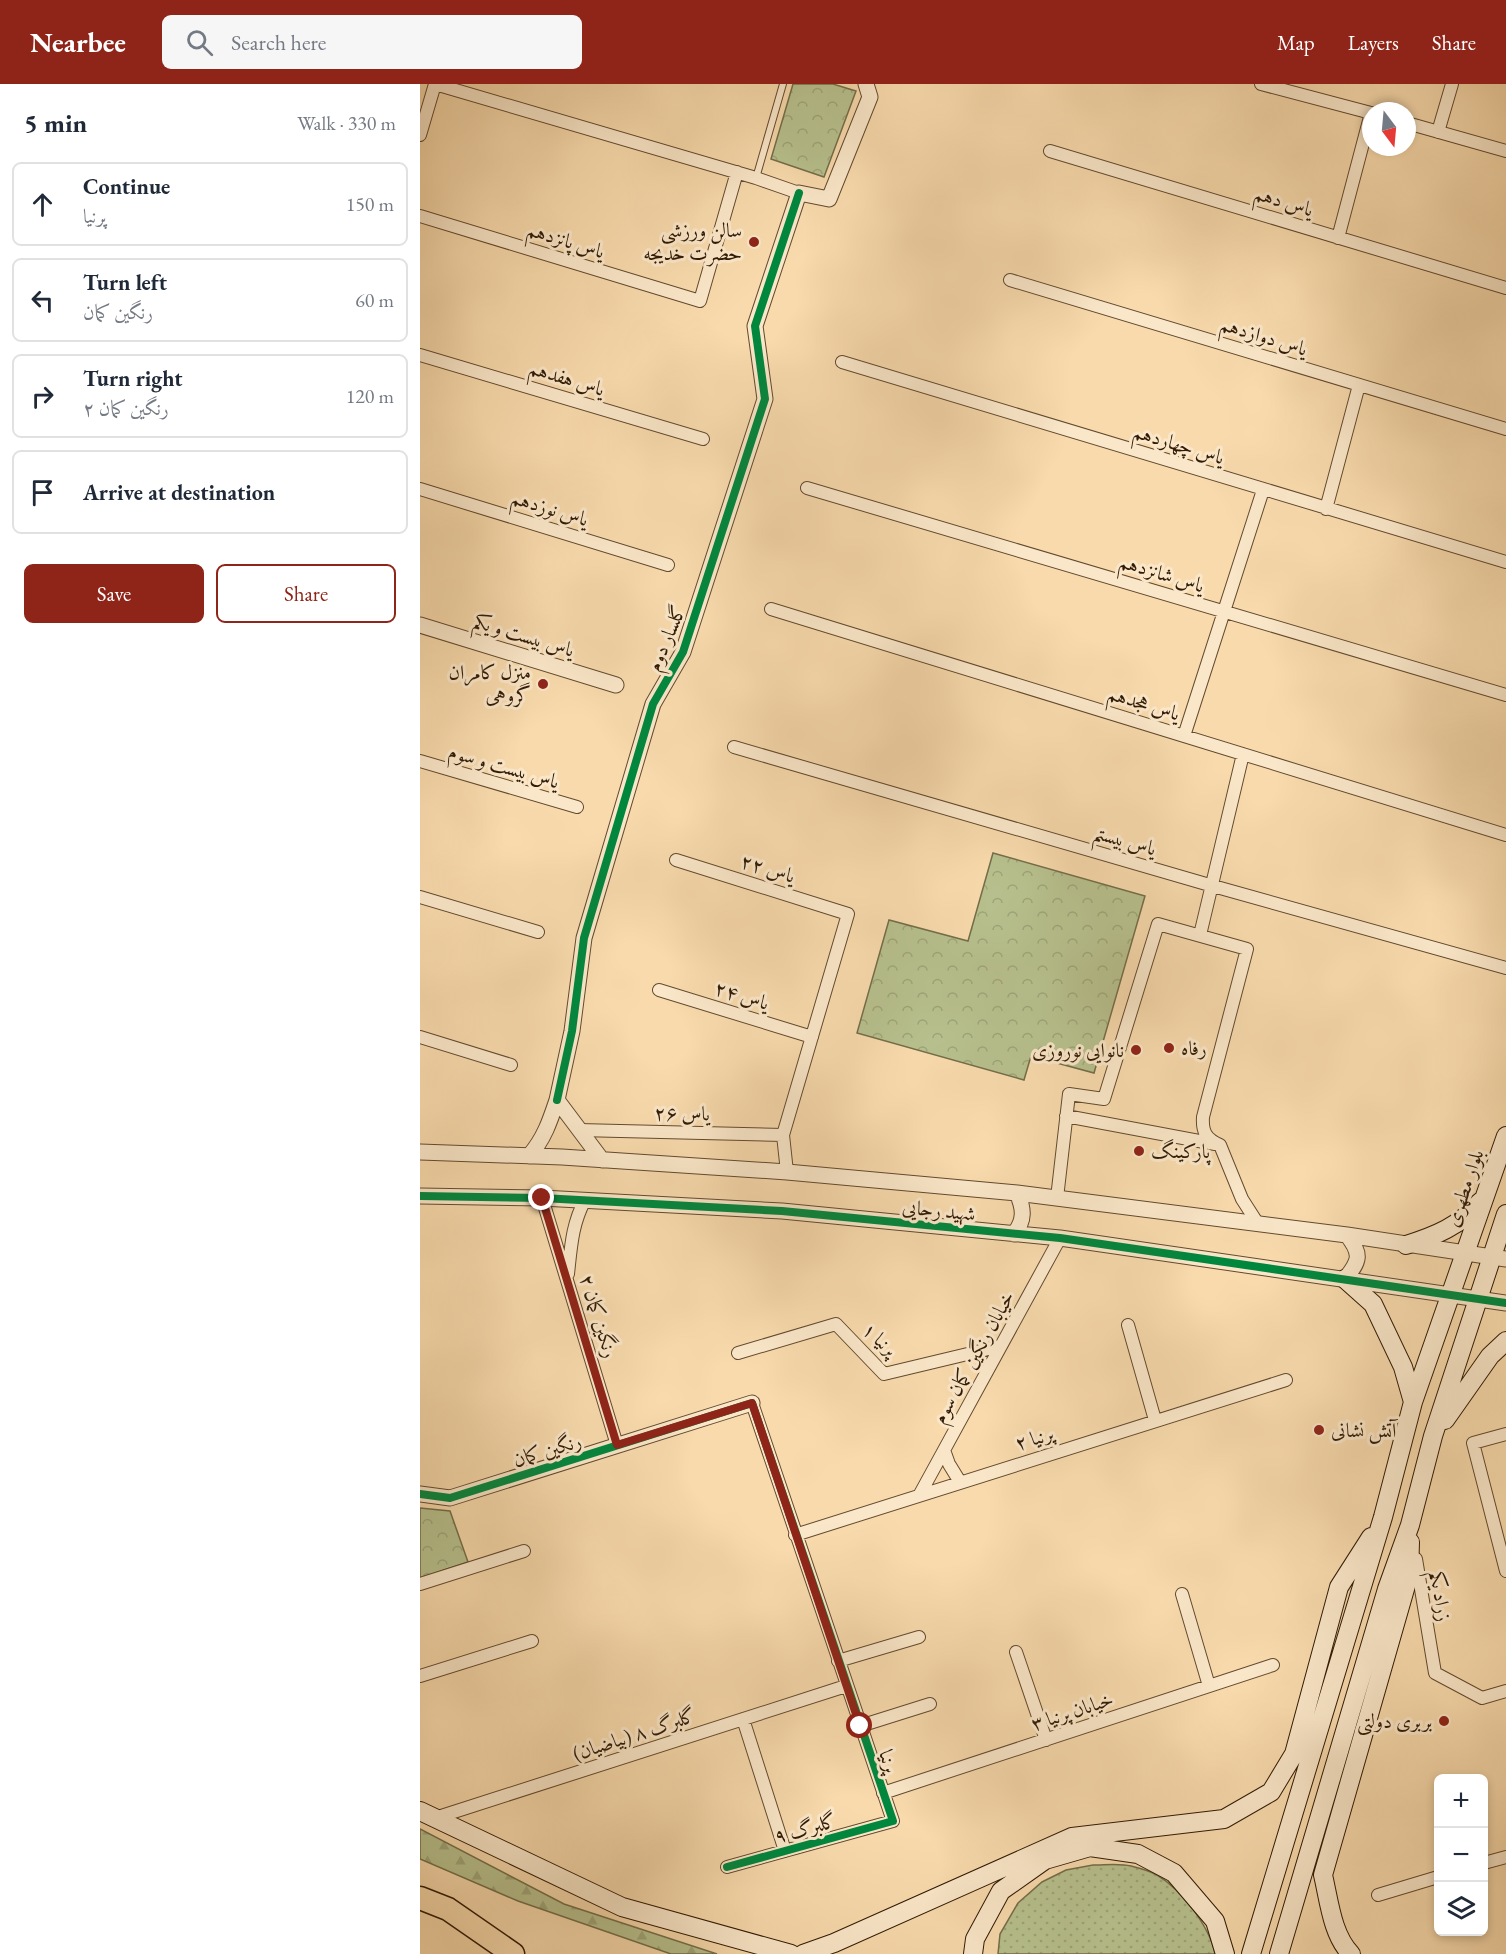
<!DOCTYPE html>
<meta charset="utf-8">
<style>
body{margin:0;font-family:"EB Garamond",Amiri,serif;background:#f6f6f7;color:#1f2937}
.controls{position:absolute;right:18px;bottom:18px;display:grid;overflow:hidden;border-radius:9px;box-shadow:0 3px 9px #0003}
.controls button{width:54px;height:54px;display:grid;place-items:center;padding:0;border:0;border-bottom:2px solid #e0e1e3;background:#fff;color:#1f2937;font:30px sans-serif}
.compass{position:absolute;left:942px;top:18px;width:54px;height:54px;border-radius:50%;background:#fff;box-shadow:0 3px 9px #0003;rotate:164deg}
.stop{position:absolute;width:18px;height:18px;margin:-14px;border:4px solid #8f2418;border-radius:50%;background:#fff}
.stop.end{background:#8f2418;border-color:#fff;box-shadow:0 2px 6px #0008}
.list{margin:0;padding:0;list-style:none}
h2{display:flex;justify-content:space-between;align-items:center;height:78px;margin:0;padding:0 24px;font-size:26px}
h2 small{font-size:20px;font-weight:400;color:#747a83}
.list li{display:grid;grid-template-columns:39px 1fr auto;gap:18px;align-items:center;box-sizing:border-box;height:84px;margin:0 12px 12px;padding:0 12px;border:2px solid #e0e1e3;border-radius:9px}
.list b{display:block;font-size:22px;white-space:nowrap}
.list p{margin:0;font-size:20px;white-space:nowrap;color:#747a83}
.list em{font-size:20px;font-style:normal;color:#747a83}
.actions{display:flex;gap:12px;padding:18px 24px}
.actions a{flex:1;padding:14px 0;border:2px solid #8f2418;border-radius:9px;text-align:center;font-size:21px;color:#8f2418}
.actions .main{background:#8f2418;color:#fff}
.icon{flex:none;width:33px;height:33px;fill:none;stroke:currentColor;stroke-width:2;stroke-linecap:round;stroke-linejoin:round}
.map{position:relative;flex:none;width:1086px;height:1870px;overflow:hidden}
header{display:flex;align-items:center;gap:36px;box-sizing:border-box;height:84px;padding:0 30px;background:#8f2418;color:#fff}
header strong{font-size:28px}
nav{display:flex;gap:33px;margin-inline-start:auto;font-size:21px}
.search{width:420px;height:54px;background:#f6f6f7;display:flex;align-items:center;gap:15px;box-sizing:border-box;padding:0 21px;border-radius:9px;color:#747a83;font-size:22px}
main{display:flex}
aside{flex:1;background:#fff}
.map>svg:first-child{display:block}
</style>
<header>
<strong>Nearbee</strong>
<div class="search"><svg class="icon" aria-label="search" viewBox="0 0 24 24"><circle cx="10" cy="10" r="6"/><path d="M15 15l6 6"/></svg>Search here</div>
<nav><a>Map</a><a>Layers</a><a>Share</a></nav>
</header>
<main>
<aside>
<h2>5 min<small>Walk · 330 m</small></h2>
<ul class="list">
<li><svg class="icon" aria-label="ahead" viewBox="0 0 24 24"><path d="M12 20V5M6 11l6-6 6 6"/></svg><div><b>Continue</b><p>پرنیا</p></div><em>150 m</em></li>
<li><svg class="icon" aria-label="left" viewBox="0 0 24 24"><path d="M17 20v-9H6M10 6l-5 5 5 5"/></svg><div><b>Turn left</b><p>رنگین کمان</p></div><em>60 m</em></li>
<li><svg class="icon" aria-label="right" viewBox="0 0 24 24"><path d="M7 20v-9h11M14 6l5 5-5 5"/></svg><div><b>Turn right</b><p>رنگین کمان ۲</p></div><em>120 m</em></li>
<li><svg class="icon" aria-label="arrive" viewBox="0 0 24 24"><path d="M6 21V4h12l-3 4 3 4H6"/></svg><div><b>Arrive at destination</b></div></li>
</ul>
<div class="actions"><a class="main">Save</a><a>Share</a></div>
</aside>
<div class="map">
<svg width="1086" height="1870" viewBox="0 0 1086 1870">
<defs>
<pattern id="grass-dots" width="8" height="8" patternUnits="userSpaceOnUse" patternTransform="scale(1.5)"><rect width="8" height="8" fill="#b7c18e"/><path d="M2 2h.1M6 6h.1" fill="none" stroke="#9ea579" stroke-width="1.8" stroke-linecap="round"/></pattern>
<pattern id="forest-firs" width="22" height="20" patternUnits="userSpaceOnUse" patternTransform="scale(1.5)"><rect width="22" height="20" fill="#b7c18e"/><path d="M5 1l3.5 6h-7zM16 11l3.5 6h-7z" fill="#9ea579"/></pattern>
<pattern id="park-crowns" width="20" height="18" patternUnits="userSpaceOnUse" patternTransform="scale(1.5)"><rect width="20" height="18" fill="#b7c18e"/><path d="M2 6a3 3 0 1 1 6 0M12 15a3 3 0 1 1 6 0" fill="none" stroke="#9ea579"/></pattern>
</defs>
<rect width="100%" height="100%" fill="#f8daac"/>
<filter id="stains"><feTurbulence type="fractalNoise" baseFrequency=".00333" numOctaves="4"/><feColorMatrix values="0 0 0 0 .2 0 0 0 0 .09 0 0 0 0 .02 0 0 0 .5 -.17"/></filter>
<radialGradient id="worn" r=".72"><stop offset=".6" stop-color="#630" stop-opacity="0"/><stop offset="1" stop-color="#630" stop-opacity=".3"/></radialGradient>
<!-- grass -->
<path fill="url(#grass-dots)" stroke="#746e4a" stroke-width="1.5" d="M673 1781C685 1781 699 1779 711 1782 719 1784 730 1787 737 1791 761 1805 790 1843 795 1870H578L580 1850 598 1819 622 1798 646 1786Z"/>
<!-- forest -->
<path fill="url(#forest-firs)" stroke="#746e4a" stroke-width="1.5" d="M0 1745 144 1820 297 1870H251L98 1817 0 1775Z"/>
<!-- park -->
<path fill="url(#park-crowns)" stroke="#746e4a" stroke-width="1.5" d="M373 0H413L436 7 404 93 351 75Z
M573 769 725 812 674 989 611 972 604 996 437 949 469 836 548 857Z
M0 1424 30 1427 48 1478 0 1494Z"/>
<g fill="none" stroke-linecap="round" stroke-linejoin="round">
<defs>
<path id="service" d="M336 94 363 0"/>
<path id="minor" d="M841 0 951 29
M987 39 1086 67
M1018 48 1032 0
M0 51 15 0 336 94 379 109
M630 67 1086 204
M0 132 280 217 317 88
M918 154 951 29
M590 196 1086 345
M0 271 283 355
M422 278 1086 478
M387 404 1086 611
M0 405 248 481
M906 425 939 301
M351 525 1086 751
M764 652 843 406
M314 663 793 802 1086 884
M0 677 157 723
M256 776 428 830 363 1051 367 1088
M0 813 118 848
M780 851 823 670
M239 906 392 953
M0 953 91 981
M646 1032 795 1060
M159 1046 363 1051
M122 1114 197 1361
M637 1114 649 1010 684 1015 738 840 827 865 783 1033C782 1048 786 1055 800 1061L822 1115 838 1140
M148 1190C151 1163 152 1140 165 1116
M708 1241 735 1336
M318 1269 416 1240 464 1290 581 1262
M1086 1350 1053 1359 1086 1487
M524 1366 529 1380 540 1398
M500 1410 640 1154
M375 1451 866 1296
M996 1475 1015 1589 1062 1614 1086 1607
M0 1500 104 1467
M762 1510 789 1602
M596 1568 626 1656
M418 1577 499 1553
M0 1592 112 1557
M323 1635 365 1767
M440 1642 510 1620
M463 1709 853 1581
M15 1734 426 1602
M1064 1779 1086 1773
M307 1783 473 1737 332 1319
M958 1811 1018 1793"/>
<path id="tertiary" d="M0 541 196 601
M137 1016 152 947 164 854 233 620 263 568 345 315 335 242 379 109 409 115 450 13 446 0
M0 1068 142 1073 367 1088 597 1109 927 1151 1086 1175
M109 1072C124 1055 130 1037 137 1016L182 1076
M0 1112 122 1114 362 1127 640 1154 1086 1219
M594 1150C605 1136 604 1125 597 1109
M925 1195C940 1177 942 1170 927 1151
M0 1410 30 1414 332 1319"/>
<path id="secondary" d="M986 1161C1015 1152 1040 1142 1060 1118
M925 1195 953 1220 983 1283 993 1318
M1025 1336 1070 1272 1086 1257
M0 1727 202 1823 371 1870
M383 1870 414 1859 652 1753 804 1735 851 1708 874 1670 919 1503 951 1453
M553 1870 555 1855 581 1807 625 1776 670 1763 718 1770 754 1789 795 1837 805 1870
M831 1870 963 1433 993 1318 1086 1052
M859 1870 967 1505 990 1441 1013 1352 1086 1130
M931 1870C912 1851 909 1816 903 1791L989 1491 990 1458"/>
<path id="motorway" d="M0 1814 28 1825 93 1870"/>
</defs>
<!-- service casing -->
<use href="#service" stroke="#634a2f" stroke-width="8"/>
<!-- minor casing -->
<use href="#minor" stroke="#634a2f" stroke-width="14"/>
<!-- tertiary casing -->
<use href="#tertiary" stroke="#634a2f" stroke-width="17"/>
<!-- secondary casing -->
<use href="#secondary" stroke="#311a05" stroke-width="20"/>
<!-- motorway casing -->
<use href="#motorway" stroke="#311a05" stroke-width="25"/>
<!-- service -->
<use href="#service" stroke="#fae7c9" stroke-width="6"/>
<!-- minor -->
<use href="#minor" stroke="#fae7c9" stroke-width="12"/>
<!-- tertiary -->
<use href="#tertiary" stroke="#fae7c9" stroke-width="15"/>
<!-- secondary -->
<use href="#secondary" stroke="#fae7c9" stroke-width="18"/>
<!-- motorway -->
<use href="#motorway" stroke="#f8daac" stroke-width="22"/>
<defs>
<path id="cycleway" d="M137 1016 152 947 164 854 233 620 263 568 345 315 335 242 379 109
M0 1112 122 1114 362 1127 640 1154 1086 1219
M0 1410 30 1414 332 1319 473 1737 307 1783"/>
</defs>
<!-- cycleway casing -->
<use href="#cycleway" stroke="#fae7c9" stroke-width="11"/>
<!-- cycleway -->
<use href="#cycleway" stroke="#00873e" stroke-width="8"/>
</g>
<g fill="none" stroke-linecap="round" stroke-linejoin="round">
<!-- route -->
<path stroke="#8f2418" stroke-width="8" d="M122 1114 197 1361 332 1319 440 1642"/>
</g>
<!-- markers -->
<g fill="#8f2418" stroke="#fae7c9" stroke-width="2">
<circle cx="334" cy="158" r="6"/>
<circle cx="123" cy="600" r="6"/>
<circle cx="749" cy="964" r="6"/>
<circle cx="716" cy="966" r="6"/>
<circle cx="719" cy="1067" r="6"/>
<circle cx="899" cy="1346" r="6"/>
<circle cx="1024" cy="1637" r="6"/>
</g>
<g text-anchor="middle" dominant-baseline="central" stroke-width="6" stroke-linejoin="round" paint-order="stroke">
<!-- street labels -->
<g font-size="20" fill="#311a05" stroke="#fae7c9">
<text transform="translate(864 117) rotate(17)">یاس دهم</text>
<text transform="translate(146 156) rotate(17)">یاس پانزدهم</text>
<text transform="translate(844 252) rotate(17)">یاس دوازدهم</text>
<text transform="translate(147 294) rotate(17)">یاس هفدهم</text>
<text transform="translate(759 360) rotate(17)">یاس چهاردهم</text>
<text transform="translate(130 424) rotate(17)">یاس نوزدهم</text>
<text transform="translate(742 489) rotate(17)">یاس شانزدهم</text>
<text transform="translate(104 551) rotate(17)">یاس بیست و یکم</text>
<text transform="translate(246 554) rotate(-67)">گلسار دوم</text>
<text transform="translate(724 619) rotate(17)">یاس هجدهم</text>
<text transform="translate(84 682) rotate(16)">یاس بیست و سوم</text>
<text transform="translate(705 756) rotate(16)">یاس بیستم</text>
<text transform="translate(348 784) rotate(17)">یاس ۲۲</text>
<text transform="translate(322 911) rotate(17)">یاس ۲۴</text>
<text transform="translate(262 1029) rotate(1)">یاس ۲۶</text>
<text transform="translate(1044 1104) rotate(-71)">بلوار مطهری</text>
<text transform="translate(519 1126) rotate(6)">شهید رجایی</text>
<text transform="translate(179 1232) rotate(73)">رنگین کمان ۲</text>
<text transform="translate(460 1255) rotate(43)">پرنیا ۱</text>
<text transform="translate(553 1273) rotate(-61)">خیابان رنگین کمان سوم</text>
<text transform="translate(614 1354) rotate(-17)">پرنیا ۲</text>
<text transform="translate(127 1366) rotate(-17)">رنگین کمان</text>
<text transform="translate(1021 1512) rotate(81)">زراد یکم</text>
<text transform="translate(652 1627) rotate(-18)">خیابان پرنیا ۳</text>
<text transform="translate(214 1650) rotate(-18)">گلبرگ ۸ (بیاضیان)</text>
<text transform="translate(469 1677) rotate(71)">پرنیا</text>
<text transform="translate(385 1744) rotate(-15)">گلبرگ ۹</text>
</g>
<!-- poi labels -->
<g font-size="20" fill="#311a05" stroke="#fae7c9" text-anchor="end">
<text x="322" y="146">سالن ورزشی<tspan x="322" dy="23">حضرت خدیجه</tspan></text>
<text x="111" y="588">منزل کامران<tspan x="111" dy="23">گروهی</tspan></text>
<text x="761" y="964" text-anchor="start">رفاه</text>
<text x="704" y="966">نانوایی نوروزی</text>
<text x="731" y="1067" text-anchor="start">پارکینگ</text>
<text x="911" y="1346" text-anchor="start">آتش نشانی</text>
<text x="1012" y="1637">بربری دولتی</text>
</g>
</g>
<rect width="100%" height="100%" filter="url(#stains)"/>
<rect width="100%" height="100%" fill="url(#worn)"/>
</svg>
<div class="controls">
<button>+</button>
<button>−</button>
<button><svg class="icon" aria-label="layers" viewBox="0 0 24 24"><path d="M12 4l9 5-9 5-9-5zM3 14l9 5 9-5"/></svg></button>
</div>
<svg class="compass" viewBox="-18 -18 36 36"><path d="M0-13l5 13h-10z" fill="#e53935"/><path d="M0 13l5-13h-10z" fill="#747a83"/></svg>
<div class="stop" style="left:440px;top:1642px"></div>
<div class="stop end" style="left:122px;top:1114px"></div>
</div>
</main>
